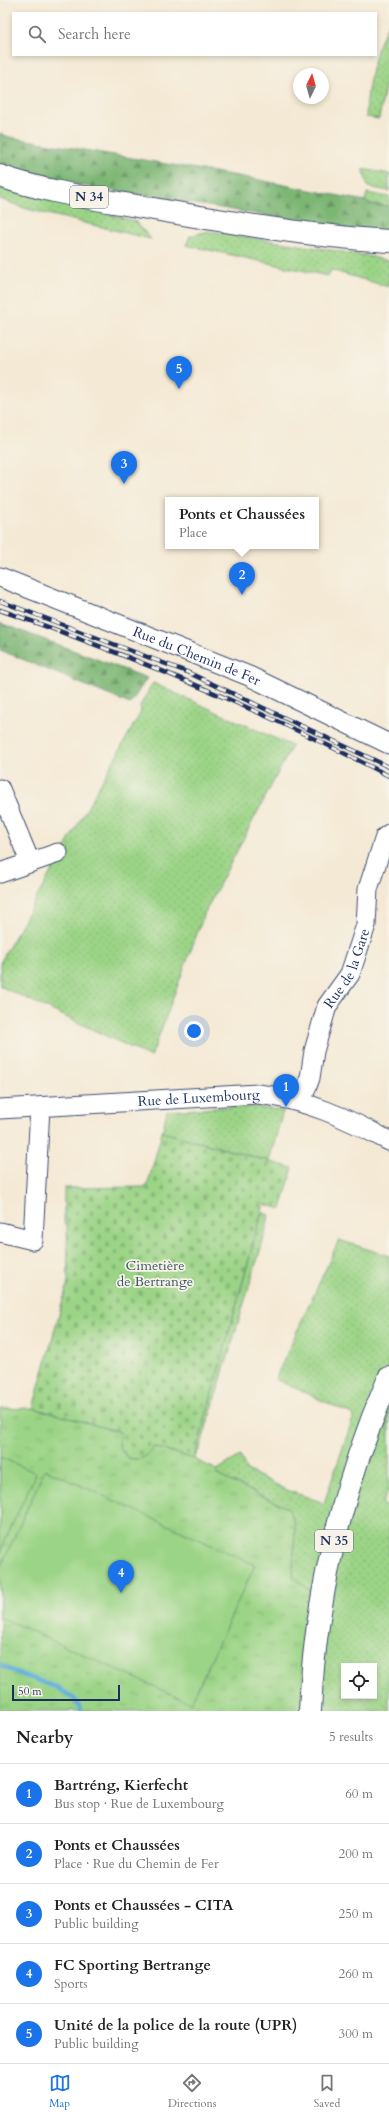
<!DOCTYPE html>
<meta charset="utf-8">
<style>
body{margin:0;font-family:Cardo,serif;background:#f2f2f2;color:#222}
.controls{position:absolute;right:12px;bottom:12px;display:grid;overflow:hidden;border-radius:0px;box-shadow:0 2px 6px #0003}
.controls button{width:36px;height:36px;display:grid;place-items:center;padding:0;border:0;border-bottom:1px solid #e0e0e0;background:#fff;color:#222;font:20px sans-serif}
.compass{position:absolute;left:293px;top:68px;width:36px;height:36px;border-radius:50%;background:#fff;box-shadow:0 2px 6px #0003;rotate:5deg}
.scale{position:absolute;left:12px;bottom:10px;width:108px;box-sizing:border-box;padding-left:4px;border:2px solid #1b2f5e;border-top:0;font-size:11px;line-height:14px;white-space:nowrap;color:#1b2f5e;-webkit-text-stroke:3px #f7f3e8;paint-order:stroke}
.you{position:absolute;left:194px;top:1031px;width:14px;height:14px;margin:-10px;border:3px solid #fff;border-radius:50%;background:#1a73e8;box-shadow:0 0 0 6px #1a73e833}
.badge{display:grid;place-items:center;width:26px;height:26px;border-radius:50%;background:#1a73e8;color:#fff;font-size:13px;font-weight:700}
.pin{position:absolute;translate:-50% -33px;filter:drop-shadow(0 1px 2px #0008)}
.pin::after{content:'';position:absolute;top:21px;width:14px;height:12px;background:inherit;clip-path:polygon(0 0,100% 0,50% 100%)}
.popup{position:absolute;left:165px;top:497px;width:154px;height:52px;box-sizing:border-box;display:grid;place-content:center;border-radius:0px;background:#fff;filter:drop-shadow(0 1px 3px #0005);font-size:13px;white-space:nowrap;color:#767676}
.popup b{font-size:15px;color:#222}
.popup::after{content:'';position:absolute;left:50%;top:100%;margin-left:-8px;border:8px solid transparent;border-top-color:#fff}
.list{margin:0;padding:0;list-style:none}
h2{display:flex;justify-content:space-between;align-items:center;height:52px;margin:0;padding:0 16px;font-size:17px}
h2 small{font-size:13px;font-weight:400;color:#767676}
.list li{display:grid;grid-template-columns:26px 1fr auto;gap:12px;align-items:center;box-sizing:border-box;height:60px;padding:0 16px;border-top:1px solid #e0e0e0}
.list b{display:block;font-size:15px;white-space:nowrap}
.list p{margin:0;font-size:13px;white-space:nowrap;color:#767676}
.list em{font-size:13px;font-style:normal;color:#767676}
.icon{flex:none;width:22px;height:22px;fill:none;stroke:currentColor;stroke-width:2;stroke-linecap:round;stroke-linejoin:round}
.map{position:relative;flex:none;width:389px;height:1711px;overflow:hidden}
.search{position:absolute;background:#fff;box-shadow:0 2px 6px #0003;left:12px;right:12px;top:12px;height:44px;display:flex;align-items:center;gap:10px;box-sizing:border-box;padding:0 14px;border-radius:0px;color:#767676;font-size:15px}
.sheet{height:352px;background:#fff}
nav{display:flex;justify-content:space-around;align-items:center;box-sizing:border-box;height:56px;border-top:1px solid #e0e0e0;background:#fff;font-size:11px;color:#767676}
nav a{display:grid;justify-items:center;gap:2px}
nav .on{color:#1a73e8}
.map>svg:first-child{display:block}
</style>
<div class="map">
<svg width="389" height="1711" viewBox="0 0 389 1711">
<defs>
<pattern id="grass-dots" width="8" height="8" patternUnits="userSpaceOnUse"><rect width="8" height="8" fill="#9bd486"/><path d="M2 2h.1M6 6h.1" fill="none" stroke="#85b676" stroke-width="1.8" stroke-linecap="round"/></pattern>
<pattern id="forest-firs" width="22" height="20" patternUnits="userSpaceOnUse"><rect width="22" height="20" fill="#7cb673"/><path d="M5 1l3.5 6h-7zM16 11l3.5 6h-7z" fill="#659462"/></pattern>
<pattern id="cemetery-stones" width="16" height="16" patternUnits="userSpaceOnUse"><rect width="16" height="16" fill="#9bd486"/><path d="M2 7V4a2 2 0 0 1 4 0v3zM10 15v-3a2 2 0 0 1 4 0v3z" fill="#85b676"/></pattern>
<pattern id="park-tufts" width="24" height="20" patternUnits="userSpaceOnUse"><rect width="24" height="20" fill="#9bd486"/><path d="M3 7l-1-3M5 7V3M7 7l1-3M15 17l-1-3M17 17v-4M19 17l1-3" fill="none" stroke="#85b676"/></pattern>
</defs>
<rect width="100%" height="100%" fill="#f7f3e8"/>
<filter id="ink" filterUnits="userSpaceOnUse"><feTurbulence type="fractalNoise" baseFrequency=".025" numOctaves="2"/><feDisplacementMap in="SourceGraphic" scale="8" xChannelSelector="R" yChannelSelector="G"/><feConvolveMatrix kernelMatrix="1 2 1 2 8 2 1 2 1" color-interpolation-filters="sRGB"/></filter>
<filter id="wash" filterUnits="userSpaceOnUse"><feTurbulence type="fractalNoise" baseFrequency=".012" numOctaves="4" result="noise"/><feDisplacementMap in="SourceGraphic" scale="16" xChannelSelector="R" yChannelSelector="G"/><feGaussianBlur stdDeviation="0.9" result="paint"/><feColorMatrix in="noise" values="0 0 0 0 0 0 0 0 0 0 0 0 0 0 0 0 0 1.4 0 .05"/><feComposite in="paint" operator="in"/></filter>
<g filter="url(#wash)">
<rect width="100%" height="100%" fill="#f4e9d4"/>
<!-- grass -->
<path fill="url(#grass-dots)" stroke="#5b8272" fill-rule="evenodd" d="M389 22V75H387L379 119 366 117C367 83 374 52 389 22Z
M363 169 389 174V191L368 187Z
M0 186 135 221 151 239 27 209 0 199Z
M367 193 389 197V206L369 204 365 201Z
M208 231 363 255 389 261V287L331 270 328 276 186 245 190 236Z
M153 683 292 746 205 912 151 1057 0 986V963L141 712 140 706Z
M229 1107H257L283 1111 269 1161 162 1132 167 1111Z
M262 1212 269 1215 266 1231 200 1448 194 1459Z
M339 1240 389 1256V1488L382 1504 389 1508V1711H311L321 1599 293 1577 295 1524 288 1508 217 1475V1470L240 1456 247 1470 287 1490 324 1503 354 1415 275 1379ZM344 1666H374V1696H344Z"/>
<!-- forest -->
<path fill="url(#forest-firs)" stroke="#4c7268" d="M0 133 9 137 249 178 365 201 369 204 389 206V233L386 235 79 185 23 173 0 166Z
M0 623 147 678 130 704 0 650Z"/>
<!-- cemetery -->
<path fill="url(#cemetery-stones)" stroke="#5b8272" d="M162 1132 293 1168 281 1209 264 1204 194 1459 155 1447C139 1470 113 1458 120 1432L33 1408 68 1282 67 1224H64V1188L147 1187Z"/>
<!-- park -->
<path fill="url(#park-tufts)" stroke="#5b8272" d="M33 1408 120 1432C113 1458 139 1470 154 1447L194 1459 217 1470V1475L288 1508 295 1524 293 1577 321 1599 310 1711H0V1409Z"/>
<!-- pitch -->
<path fill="#9bd486" stroke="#5b8272" d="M0 1457 36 1473 0 1552Z
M45 1469 255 1565 191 1703 0 1617V1569Z"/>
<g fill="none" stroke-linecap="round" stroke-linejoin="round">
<!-- stream -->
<path stroke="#62afdb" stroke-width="4.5" d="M0 1665C23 1678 52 1681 73 1698 77 1701 79 1707 81 1711"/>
</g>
</g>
<g filter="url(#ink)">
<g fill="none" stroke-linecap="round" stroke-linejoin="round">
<defs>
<g id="minor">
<path id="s1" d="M0 577 249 676 389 744"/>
<path d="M0 789 30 862"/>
<path d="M0 873 58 853"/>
<path id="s2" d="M301 1102 310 1078 314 1051 327 1006 350 974 366 925 368 889 385 837 389 834"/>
<path id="s3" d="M0 1109 258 1094C305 1099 347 1118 389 1141"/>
<path d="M0 1232 33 1240 40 1107"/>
</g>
<path id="major" d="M0 176C48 193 99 199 148 208 228 222 308 236 389 241
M310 1711C315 1596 343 1484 389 1378"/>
</defs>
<!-- minor casing -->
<use href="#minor" stroke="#3c4b70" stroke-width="21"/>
<!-- major casing -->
<use href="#major" stroke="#3c4b70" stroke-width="24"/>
<!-- minor -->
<use href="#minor" stroke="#fff" stroke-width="19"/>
<!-- major -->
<use href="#major" stroke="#fff" stroke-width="22"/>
<defs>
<path id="rail" d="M0 601 187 672 389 767
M0 610C133 656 264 711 389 776"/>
</defs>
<!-- rail casing -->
<use href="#rail" stroke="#1b2f5e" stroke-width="4.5"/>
<!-- rail -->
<use href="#rail" stroke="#f7f3e8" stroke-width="3" stroke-dasharray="9" stroke-linecap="butt"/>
</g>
</g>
<g text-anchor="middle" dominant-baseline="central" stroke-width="3.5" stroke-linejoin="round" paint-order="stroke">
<!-- shield labels -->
<g fill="#f7f3e8" stroke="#5d6a87" stroke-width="1">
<rect x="70" y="186" width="38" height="22" rx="3"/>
<rect x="315" y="1530" width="38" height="22" rx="3"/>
</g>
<g font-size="13" font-weight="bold" fill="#1b2f5e">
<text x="89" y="197">N 34</text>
<text x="334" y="1541">N 35</text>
</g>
<!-- street labels -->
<g font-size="14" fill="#1b2f5e" stroke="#f7f3e8">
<text stroke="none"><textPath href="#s1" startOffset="212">Rue du Chemin de Fer</textPath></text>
<text stroke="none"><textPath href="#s2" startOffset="143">Rue de la Gare</textPath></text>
<text stroke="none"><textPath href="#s3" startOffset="199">Rue de Luxembourg</textPath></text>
</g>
<!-- park labels -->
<g font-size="14" fill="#3b5868" stroke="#f7f3e8">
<text x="155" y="1265">Cimetière<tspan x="155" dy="16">de Bertrange</tspan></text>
</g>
</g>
</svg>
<div class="controls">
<button><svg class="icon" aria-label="locate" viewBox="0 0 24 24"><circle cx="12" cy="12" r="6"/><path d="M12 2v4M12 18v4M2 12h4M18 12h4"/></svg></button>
</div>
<svg class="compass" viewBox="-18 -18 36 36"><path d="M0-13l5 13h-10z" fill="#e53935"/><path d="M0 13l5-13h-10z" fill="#767676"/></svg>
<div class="scale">50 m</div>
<div class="you"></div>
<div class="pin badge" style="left:286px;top:1107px">1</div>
<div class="pin badge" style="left:242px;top:595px">2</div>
<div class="popup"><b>Ponts et Chaussées</b>Place</div>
<div class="pin badge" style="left:124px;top:484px">3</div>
<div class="pin badge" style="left:121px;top:1593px">4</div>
<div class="pin badge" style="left:179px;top:389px">5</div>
<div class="search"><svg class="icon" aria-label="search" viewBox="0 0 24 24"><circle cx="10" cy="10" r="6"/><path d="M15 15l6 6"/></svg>Search here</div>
</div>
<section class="sheet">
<h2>Nearby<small>5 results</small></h2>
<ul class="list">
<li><span class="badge">1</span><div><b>Bartréng, Kierfecht</b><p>Bus stop · Rue de Luxembourg</p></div><em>60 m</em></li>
<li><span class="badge">2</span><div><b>Ponts et Chaussées</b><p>Place · Rue du Chemin de Fer</p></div><em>200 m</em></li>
<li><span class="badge">3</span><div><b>Ponts et Chaussées - CITA</b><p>Public building</p></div><em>250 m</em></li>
<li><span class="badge">4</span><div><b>FC Sporting Bertrange</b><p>Sports</p></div><em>260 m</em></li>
<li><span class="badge">5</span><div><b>Unité de la police de la route (UPR)</b><p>Public building</p></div><em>300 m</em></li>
</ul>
</section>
<nav>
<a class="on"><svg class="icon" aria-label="map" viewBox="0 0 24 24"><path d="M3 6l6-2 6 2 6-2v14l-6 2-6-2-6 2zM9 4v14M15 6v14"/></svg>Map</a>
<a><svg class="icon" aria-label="directions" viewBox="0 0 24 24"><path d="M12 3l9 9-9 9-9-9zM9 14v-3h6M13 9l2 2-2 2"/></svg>Directions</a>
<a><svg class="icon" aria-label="saved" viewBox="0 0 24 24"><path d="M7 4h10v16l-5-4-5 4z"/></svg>Saved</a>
</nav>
